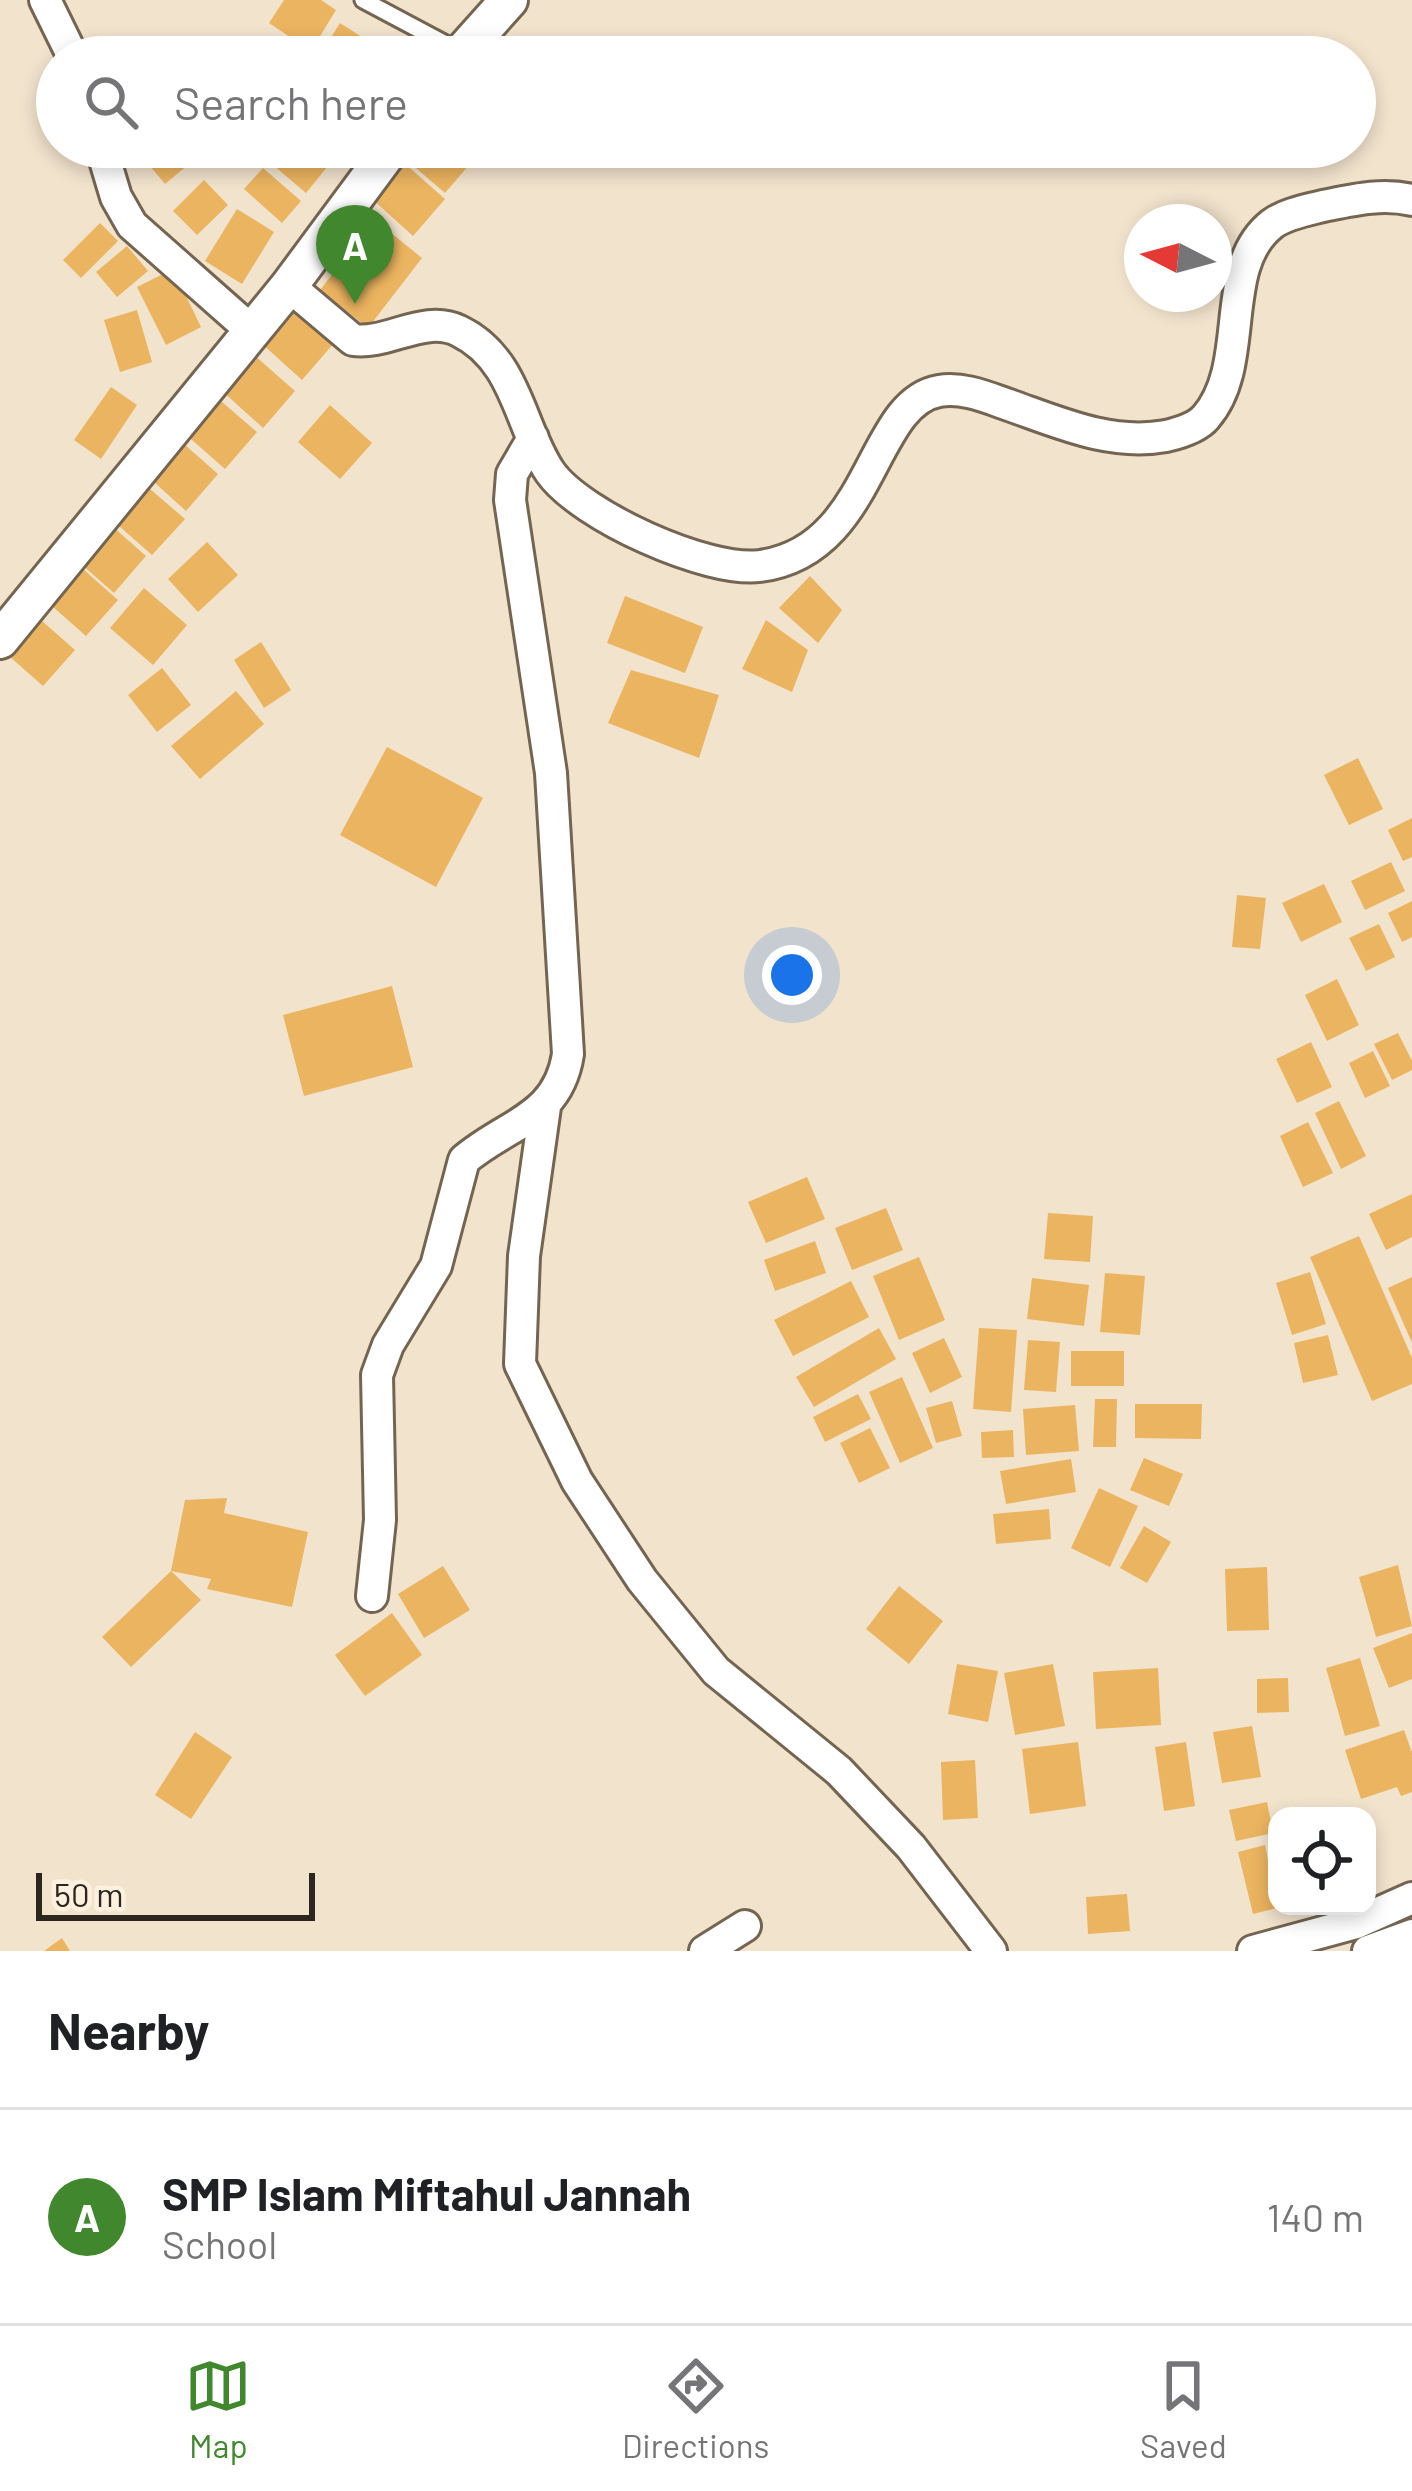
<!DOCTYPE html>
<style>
body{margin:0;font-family:Barlow,sans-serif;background:#f2f2f2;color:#202124}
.controls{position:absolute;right:36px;bottom:36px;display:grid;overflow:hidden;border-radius:24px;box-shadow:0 6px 18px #0003}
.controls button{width:108px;height:108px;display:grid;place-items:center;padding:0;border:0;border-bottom:3px solid #e0e0e0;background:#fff;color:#202124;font:60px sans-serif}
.compass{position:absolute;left:1124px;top:204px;width:108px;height:108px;border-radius:50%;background:#fff;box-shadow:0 6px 18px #0003;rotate:276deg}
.scale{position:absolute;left:36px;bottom:30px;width:279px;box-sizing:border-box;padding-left:12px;border:6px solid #2c261e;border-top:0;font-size:33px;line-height:42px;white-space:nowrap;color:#2c261e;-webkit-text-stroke:9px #fdf0df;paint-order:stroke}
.you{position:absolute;left:792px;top:975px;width:42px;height:42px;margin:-30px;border:9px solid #fff;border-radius:50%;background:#1a73e8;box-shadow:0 0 0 18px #1a73e833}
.badge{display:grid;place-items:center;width:78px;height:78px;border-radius:50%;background:#41872d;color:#fff;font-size:39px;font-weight:700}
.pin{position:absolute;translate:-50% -99px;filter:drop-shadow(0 3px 6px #0008)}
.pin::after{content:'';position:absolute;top:63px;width:42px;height:36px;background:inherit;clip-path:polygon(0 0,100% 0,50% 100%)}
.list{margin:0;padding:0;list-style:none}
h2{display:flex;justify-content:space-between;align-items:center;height:156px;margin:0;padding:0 48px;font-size:51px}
h2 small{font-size:39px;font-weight:400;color:#757577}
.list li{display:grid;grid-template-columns:78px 1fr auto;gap:36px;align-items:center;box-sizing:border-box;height:216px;padding:0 48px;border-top:3px solid #e0e0e0}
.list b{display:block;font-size:45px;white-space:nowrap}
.list p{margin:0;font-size:39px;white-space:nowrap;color:#757577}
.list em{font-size:39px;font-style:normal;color:#757577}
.icon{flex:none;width:66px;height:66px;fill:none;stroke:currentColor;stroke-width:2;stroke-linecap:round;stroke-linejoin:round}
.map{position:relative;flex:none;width:1412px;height:1951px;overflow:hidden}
.search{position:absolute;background:#fff;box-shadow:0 6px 18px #0003;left:36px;right:36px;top:36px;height:132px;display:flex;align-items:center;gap:30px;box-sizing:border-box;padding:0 42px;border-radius:66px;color:#757577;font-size:45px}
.sheet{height:372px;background:#fff}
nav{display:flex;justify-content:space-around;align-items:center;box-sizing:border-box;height:168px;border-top:3px solid #e0e0e0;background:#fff;font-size:33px;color:#757577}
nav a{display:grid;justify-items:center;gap:6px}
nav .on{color:#41872d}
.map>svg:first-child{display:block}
</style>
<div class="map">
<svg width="1412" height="1951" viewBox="0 0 1412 1951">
<rect width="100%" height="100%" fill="#f2e3cd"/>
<!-- building -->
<path fill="#ebb460" d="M284 0H321L336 10 311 51 269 23Z
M340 23 362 37 350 57H319Z
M134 147H195L201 154 165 184Z
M276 147H315L332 161 306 193 266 159Z
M410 147H466L476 157 445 193 402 156Z
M403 162 445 199 413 236 371 198Z
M263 168 301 201 282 223 244 189Z
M204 180 228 205 197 235 173 211Z
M237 209 274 232 242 284 205 261Z
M375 220 422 258 368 328 320 290Z
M100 223 118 241 81 278 63 260Z
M127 246 148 271 117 297 96 272Z
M173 269 201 327 166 345 137 287Z
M291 305 334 343 302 380 260 342Z
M137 310 152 362 120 372 104 320Z
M253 354 295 391 263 428 221 390Z
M111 387 137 405 101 459 74 440Z
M214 395 257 432 225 469 183 432Z
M330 405 372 443 340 479 298 442Z
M176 437 218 474 186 511 144 473Z
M142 482 185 519 152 555 110 518Z
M104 519 146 556 114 593 72 556Z
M207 542 238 575 198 612 168 579Z
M75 562 118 600 86 636 44 599Z
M810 576 842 610 818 643 779 608Z
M144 588 187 625 153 665 110 628Z
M625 596 703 627 685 673 607 643Z
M33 613 75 650 43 686 1 649Z
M766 620 808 650 792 692 742 669Z
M261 642 291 690 264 708 234 660Z
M162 668 191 705 157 732 128 695Z
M631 670 719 695 699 758 608 723Z
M236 691 264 724 200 779 171 746Z
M387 747 483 798 436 887 340 835Z
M1358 758 1383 809 1349 825 1324 775Z
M1412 818V857L1403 861 1388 830Z
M1391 862 1405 891 1365 910 1351 881Z
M1324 884 1342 922 1301 942 1282 903Z
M1237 895 1266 898 1260 949 1232 947Z
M1412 901V937L1402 942 1388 913Z
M1379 924 1395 957 1366 971 1349 938Z
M1337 979 1359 1025 1327 1041 1305 995Z
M392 986 413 1067 304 1096 283 1015Z
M1398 1033 1412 1061V1070L1392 1080 1374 1044Z
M1311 1042 1332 1087 1297 1103 1276 1059Z
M1373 1051 1390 1086 1365 1098 1349 1063Z
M1339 1101 1366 1156 1341 1169 1315 1113Z
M1308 1122 1333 1173 1303 1187 1280 1136Z
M807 1177 825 1219 766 1243 748 1202Z
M1412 1194V1237L1386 1250 1369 1214Z
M886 1208 903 1250 852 1270 835 1228Z
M1048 1213 1093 1216 1090 1262 1044 1259Z
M1359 1236 1412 1358V1384L1372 1401 1310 1257Z
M815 1241 826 1273 775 1291 764 1260Z
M919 1257 945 1320 899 1340 873 1276Z
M1310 1272 1326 1324 1292 1335 1276 1283Z
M1105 1273 1145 1276 1140 1335 1100 1332Z
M1412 1277V1343L1388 1288Z
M1032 1278 1089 1285 1084 1326 1027 1319Z
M851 1281 869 1317 793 1356 774 1320Z
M879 1328 896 1359 814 1407 796 1377Z
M979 1328 1017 1330 1011 1412 973 1409Z
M1328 1335 1338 1375 1303 1383 1294 1343Z
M944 1338 962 1377 930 1393 912 1353Z
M1028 1340 1060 1342 1056 1392 1024 1390Z
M1071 1351H1124V1386H1071Z
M902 1377 933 1448 900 1463 869 1392Z
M858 1394 871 1419 825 1442 813 1417Z
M1095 1399H1117L1116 1447H1093Z
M952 1401 962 1436 936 1443 926 1408Z
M1135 1404H1202L1201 1439 1135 1438Z
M1075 1405 1079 1451 1026 1455 1023 1409Z
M870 1428 890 1468 859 1483 840 1443Z
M1013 1430 1014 1457 982 1458 981 1432Z
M1144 1458 1183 1474 1169 1506 1130 1490Z
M1071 1459 1076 1492 1006 1504 1000 1471Z
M1099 1488 1138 1506 1110 1567 1071 1548Z
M227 1498 224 1513 308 1532 292 1607 207 1589 211 1579 171 1571 201 1600 131 1667 102 1637 171 1571 185 1500Z
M1049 1509 1051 1539 996 1544 993 1514Z
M1144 1526 1171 1542 1147 1583 1120 1568Z
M1398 1565 1412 1626 1376 1637 1359 1577Z
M443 1566 470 1610 424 1638 398 1594Z
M1267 1567 1269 1630 1227 1631 1225 1569Z
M899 1586 943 1621 909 1664 866 1629Z
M392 1613 422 1655 365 1696 335 1655Z
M1412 1633V1679L1389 1688 1373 1648Z
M1360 1658 1380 1726 1345 1736 1326 1668Z
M957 1664 998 1671 988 1722 948 1714Z
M1053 1664 1065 1726 1015 1735 1004 1673Z
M1158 1668 1161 1725 1096 1729 1093 1672Z
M1288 1678 1289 1712 1257 1713V1679Z
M1252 1726 1261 1777 1222 1783 1213 1732Z
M1404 1730 1412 1753V1792L1401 1796 1397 1787 1361 1799 1345 1750Z
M195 1732 232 1757 191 1819 155 1795Z
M1078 1742 1086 1806 1030 1814 1022 1749Z
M1186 1742 1195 1806 1164 1811 1155 1747Z
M975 1760 978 1818 943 1820 941 1762Z
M1267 1802 1273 1833 1236 1841 1229 1810Z
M1265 1845 1277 1908 1253 1914 1238 1852Z
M1127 1894 1130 1931 1088 1934 1086 1897Z
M62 1938 70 1951H44Z"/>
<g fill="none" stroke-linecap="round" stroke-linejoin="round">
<defs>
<path id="service" d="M363 0 459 51"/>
<path id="minor" d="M45 0 73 57
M101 147 116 197 132 225 253 332
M289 286 353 340C388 345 424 314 459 331 517 359 519 426 550 472 581 516 708 573 760 566 874 551 869 403 939 391 963 387 986 397 1009 405 1060 423 1111 446 1166 436 1179 433 1197 428 1206 417 1252 364 1217 267 1272 224 1285 214 1307 210 1323 206 1353 200 1382 193 1412 200
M545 1107 524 1256 520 1364 577 1481 642 1580 716 1671 839 1771 911 1847 991 1951
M372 1596 380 1520 377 1375 388 1345 436 1266 464 1160C507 1123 558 1119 568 1054L551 773 510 500 512 474 533 438
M705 1951 745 1926
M1253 1951 1356 1923 1412 1898
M1368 1951 1412 1935"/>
<path id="tertiary" d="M458 57 509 0
M0 640 289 286 392 147"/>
</defs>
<!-- service casing -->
<use href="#service" stroke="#736552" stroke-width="21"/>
<!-- minor casing -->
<use href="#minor" stroke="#736552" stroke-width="36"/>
<!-- tertiary casing -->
<use href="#tertiary" stroke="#736552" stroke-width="42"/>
<!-- service -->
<use href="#service" stroke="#fff" stroke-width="15"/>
<!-- minor -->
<use href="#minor" stroke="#fff" stroke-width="30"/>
<!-- tertiary -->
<use href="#tertiary" stroke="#fff" stroke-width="36"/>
</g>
</svg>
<div class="controls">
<button><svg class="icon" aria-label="locate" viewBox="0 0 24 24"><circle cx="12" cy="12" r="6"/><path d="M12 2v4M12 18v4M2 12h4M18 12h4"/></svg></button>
</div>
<svg class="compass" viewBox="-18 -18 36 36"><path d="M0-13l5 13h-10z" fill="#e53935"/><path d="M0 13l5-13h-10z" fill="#757577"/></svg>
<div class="scale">50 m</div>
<div class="you"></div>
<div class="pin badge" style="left:355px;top:304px">A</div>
<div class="search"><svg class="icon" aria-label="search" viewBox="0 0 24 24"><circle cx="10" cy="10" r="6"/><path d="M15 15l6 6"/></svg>Search here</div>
</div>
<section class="sheet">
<h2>Nearby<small></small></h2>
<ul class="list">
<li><span class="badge">A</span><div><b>SMP Islam Miftahul Jannah</b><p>School</p></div><em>140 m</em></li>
</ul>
</section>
<nav>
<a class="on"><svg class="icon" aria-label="map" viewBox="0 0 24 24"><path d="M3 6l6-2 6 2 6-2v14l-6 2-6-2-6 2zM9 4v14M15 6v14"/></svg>Map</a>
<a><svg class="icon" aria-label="directions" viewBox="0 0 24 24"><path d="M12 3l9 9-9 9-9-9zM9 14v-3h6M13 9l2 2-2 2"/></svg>Directions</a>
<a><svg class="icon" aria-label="saved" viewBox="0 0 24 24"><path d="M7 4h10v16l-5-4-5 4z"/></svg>Saved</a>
</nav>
